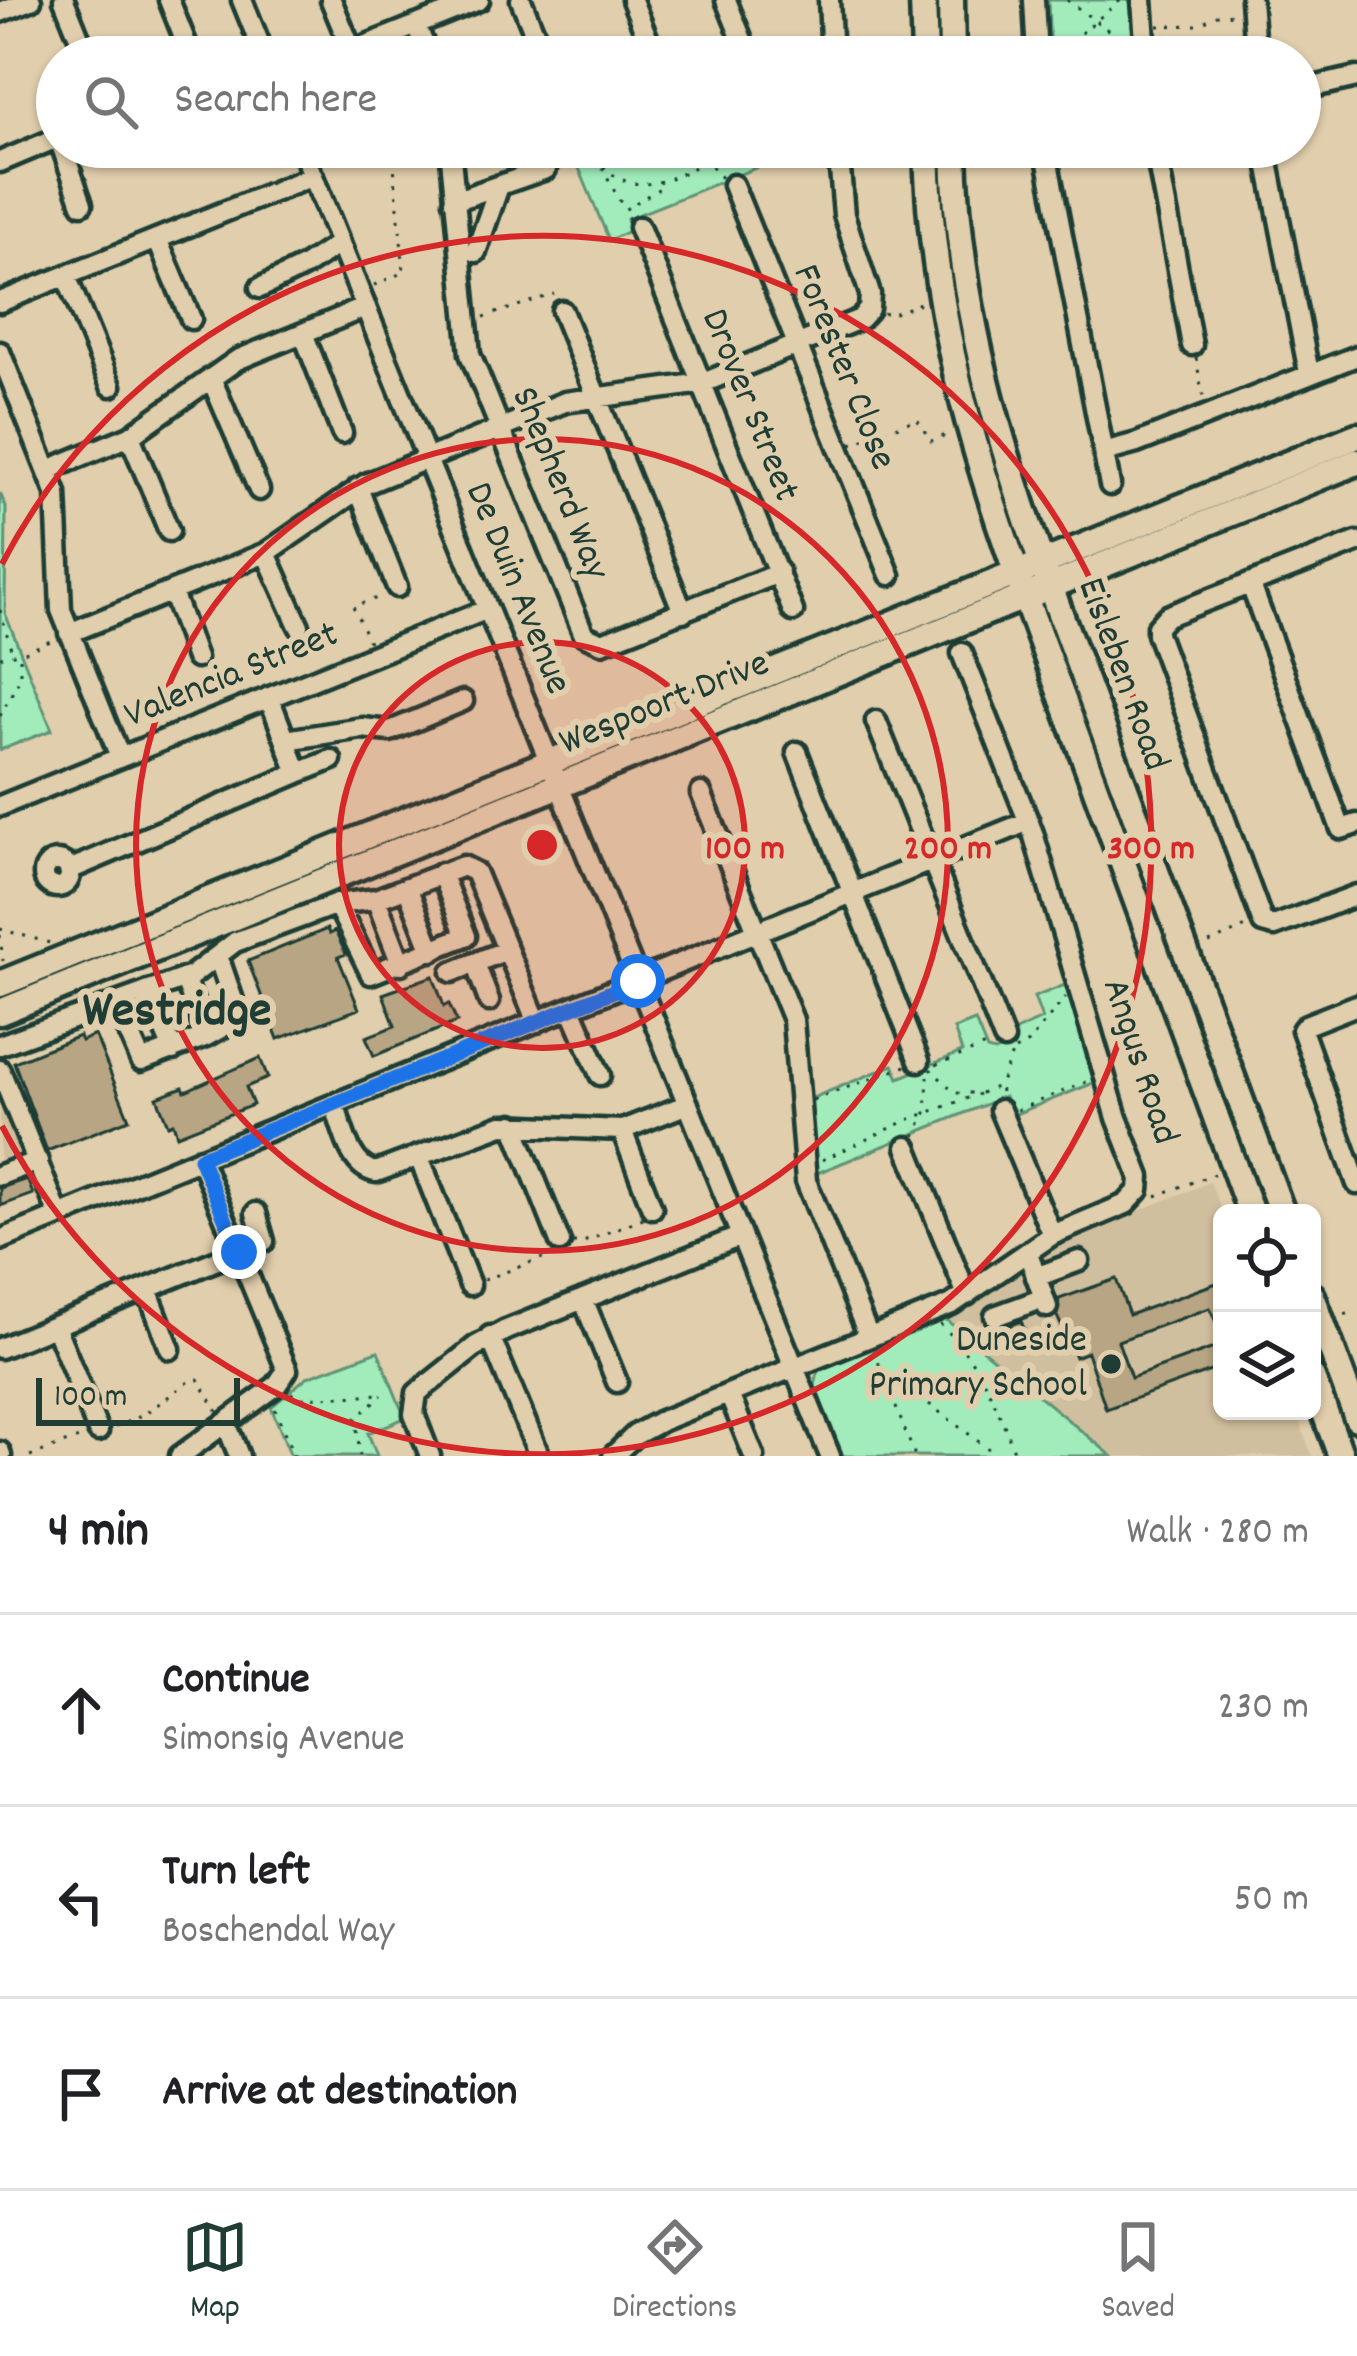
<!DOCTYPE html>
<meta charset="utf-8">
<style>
body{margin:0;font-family:Dekko,sans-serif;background:#f2f2f2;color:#202124}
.controls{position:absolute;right:36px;bottom:36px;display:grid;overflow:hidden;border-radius:18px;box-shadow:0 3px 9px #0004}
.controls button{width:108px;height:108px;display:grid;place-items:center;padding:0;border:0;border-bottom:3px solid #e0e0e0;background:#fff;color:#202124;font:60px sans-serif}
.scale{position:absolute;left:36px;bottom:30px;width:204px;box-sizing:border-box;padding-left:12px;border:6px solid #1f3d34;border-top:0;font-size:33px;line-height:42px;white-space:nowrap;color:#1f3d34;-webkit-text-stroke:9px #e1ceac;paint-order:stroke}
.stop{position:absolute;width:36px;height:36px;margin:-27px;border:9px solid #1a73e8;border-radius:50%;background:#fff}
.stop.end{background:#1a73e8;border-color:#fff;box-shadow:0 3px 12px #0008}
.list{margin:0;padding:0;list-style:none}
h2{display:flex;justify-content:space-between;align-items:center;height:156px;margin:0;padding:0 48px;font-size:51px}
h2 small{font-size:39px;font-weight:400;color:#757577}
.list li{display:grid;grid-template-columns:78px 1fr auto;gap:36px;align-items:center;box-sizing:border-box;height:192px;padding:0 48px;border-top:3px solid #e0e0e0}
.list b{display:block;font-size:45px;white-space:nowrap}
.list p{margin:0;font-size:39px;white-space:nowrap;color:#757577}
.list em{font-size:39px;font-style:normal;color:#757577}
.icon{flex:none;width:66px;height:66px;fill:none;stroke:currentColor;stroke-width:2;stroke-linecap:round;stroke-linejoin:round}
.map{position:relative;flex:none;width:1357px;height:1456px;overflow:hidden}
.search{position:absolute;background:#fff;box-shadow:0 3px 9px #0004;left:36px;right:36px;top:36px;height:132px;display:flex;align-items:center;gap:30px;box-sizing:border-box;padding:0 42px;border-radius:66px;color:#757577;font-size:45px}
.sheet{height:732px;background:#fff}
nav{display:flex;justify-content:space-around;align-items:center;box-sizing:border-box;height:168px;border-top:3px solid #e0e0e0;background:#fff;font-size:33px;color:#757577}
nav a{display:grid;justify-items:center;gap:6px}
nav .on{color:#1f3d34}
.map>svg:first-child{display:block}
</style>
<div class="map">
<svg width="1357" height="1456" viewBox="0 0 1357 1456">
<rect width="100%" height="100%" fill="#e1ceac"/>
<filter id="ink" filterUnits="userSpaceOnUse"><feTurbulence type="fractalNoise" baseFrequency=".00833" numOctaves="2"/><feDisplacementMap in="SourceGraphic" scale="24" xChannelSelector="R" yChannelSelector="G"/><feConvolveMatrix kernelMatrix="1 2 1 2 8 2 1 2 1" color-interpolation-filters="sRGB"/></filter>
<g filter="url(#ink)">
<!-- built -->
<path fill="#d0bf9e" d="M0 1082 34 1167 0 1180Z
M1210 1182 1223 1213 1222 1411H1296L1312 1456H1112L944 1318 970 1308 1057 1244Z"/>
<!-- green -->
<path fill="#a2ecbb" stroke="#609478" stroke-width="3" d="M1048 0H1137L1139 57H1050Z
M576 147H808L627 219 631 230 609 240 571 149Z
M0 493 6 507 5 613 52 730 0 750Z
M1065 985 1096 1082 1013 1115 1004 1097 815 1174 810 1099 893 1065 899 1078 962 1052 954 1029 975 1021 987 1050 994 1052 1010 1045 1011 1033 1042 1019 1034 997Z
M944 1318 1112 1456H843L815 1386 819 1366Z
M378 1351 405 1418 368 1433 377 1456H291L271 1407 307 1377Z"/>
<!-- building -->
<path fill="#b7a583" stroke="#1f3d34" stroke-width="3" d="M327 929 329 934 335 931 346 954 338 957 359 1009 278 1039 248 961Z
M433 976 444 1006 449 1004 457 1022 374 1056 366 1037 395 1026 383 994Z
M95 1035 129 1119 47 1151 14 1062 79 1036 81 1041Z
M260 1058 268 1078 246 1087 253 1105 177 1135 173 1123 168 1125 157 1097 183 1087 185 1091Z
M27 1179 33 1194 0 1206V1188Z
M1116 1279 1129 1315 1222 1281V1337L1210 1308 1118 1341 1131 1378 1222 1345V1367L1106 1409 1087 1352 1075 1357 1057 1316 1059 1299Z
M1021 1321 1025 1331 990 1345 983 1326 999 1329Z"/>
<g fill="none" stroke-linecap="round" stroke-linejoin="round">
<defs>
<path id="minor" d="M64 0 87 57
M169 0 190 53
M242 0 265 57
M331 0 352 51
M521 0 544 57
M632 0 655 57
M726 0 749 57
M829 0 832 57
M1034 0 1037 57
M1142 0 1146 54
M1251 0 1254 37
M0 12 31 0
M416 25 429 57
M337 57 479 0
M1300 90 1357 77
M62 147 82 204
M301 147 830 1456
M450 147 470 354 584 635 602 643 779 573
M1045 147 1110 485
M1155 147 1192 345
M1265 147 1309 373
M0 162 57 138
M733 185 890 575
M454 201 546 169
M639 227 793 611
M157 239 191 319
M476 252 499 186
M66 276 111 386
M260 288 305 266 340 243
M0 302 313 176
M562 311 683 612
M303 333 342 433
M0 352 56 493 61 610 120 757
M211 378 259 490
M130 436 169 531
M1104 452 1137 443 1357 356
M48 470 130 436 237 360 366 307
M358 488 397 587
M1357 542 1167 616 1157 627V634L1263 923 1274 926 1357 895
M266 553 299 626
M1251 585 1341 829 1357 824
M172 592 196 658
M69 633 266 553 366 484 565 402 703 383 860 319 869 309 870 294 844 215 838 147
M876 721 1004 1039
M286 740 362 728 390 731 463 701
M797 752 919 1061
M298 773 331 760
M701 793 793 1020 806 1181 869 1337
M0 806 488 609
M44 874a13 13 0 1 1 26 0a13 13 0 1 1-26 0Z
M69 870 298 773 269 697
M407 887 432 951
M376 899 401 964
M337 904 371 974 466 936 441 873
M475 963 489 1001
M452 972 507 950
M184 978 207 1036
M148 991 173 1050
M116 1003 141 1061 207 1036 239 1018 218 956
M1357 1005 1306 1025 1302 1030 1357 1184
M571 1008 600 1075
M0 1045 191 976 235 942 337 904 376 899 463 866 475 872 537 1022
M0 1070 59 1216
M334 1104C343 1127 349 1168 376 1172L502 1125 622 1130 688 1104
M1000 1110 1052 1235
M513 1124 560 1242
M622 1130 652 1208
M907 1147 967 1295
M419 1157 470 1285
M0 1175 38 1161
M0 1240 1029 821
M1028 1253 1047 1307
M1036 1277 1079 1261
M147 1289 170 1349
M583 1299 617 1382
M995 1316 1044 1298
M55 1326 98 1431
M490 1336 539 1455
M0 1348 264 1241 256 1213
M729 1394 754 1456
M226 1423 239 1456
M0 1452 1 1456
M180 1456 276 1386 287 1370 200 1158
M430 1456 414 1414 417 1393 476 1346 506 1330 741 1236
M613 1456 635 1435 661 1421 952 1304 1052 1235 1126 1204 1139 1190 1140 1177 1117 1118 1033 833 962 653"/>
<path id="major" d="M923 0 925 57
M951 0 952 57
M927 147C932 365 1002 534 1076 735 1134 894 1193 1054 1251 1213
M954 147C957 354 1034 544 1105 734 1165 894 1223 1053 1282 1213
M0 984 1357 436
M0 1012 1357 462
M1312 1296 1357 1418
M1312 1378 1341 1456"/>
</defs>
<!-- minor casing -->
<use href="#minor" stroke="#1f3d34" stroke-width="27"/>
<!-- major casing -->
<use href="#major" stroke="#1f3d34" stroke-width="33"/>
<!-- path -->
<path stroke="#1f3d34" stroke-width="3" stroke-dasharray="3 9" stroke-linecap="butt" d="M1067 0 1131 47
M1158 26 1197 25 1217 15 1236 14
M1053 56 1121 0
M1173 57 1243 49
M589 147C627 212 680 177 727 147
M697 147 721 178
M602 168 623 207
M629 219 624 210 660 188 659 184
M374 285 404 272 394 166 386 147
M883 313 890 315 925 301
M484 317 554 294
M1196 358 1204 402
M851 444 917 419 931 441 946 435
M0 610 12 652
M369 642 353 606 381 597
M0 657 18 653
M0 716 20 678V654L53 640
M0 929 50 943
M0 935 3 961
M1209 943 1246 927
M1015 1050 1028 1043 1066 997
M936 1065 988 1045
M930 1069 956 1093H981L1000 1085
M1001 1092 1000 1085 1013 1051
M813 1100 906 1066
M1017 1110 1091 1080
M915 1136 926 1113 928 1076
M822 1160 908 1120 979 1094
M1156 1196 1214 1174
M573 1243H581L643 1218
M484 1280 553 1254
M1345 1314 1357 1315
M940 1324C979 1359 998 1408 1016 1456
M874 1351 915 1456
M881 1368 998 1456
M291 1393 300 1398 383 1394
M275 1409 294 1456
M115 1427 143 1415 190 1381 198 1379 218 1412
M30 1456 84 1436
M360 1456 356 1418 382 1395"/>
<!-- minor -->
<use href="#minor" stroke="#e1ceac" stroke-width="18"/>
<!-- major -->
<use href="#major" stroke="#e1ceac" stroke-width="24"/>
</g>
</g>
<g fill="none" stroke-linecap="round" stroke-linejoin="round" filter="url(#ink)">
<!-- route -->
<path stroke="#1a73e8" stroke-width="15" d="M239 1252 200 1158 638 981"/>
</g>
<!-- distance rings -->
<circle cx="542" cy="845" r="203" fill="#d62828" fill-opacity=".12"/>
<g fill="none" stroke="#d62828" stroke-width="6">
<circle cx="542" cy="845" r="203"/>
<circle cx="542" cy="845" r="406"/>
<path d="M2 564A609 609 0 1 1 2 1126"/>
</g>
<!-- markers -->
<circle fill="#1f3d34" stroke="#e1ceac" stroke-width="4.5" cx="1111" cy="1364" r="12"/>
<g text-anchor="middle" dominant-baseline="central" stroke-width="12" stroke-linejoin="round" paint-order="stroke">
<!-- street labels -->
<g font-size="39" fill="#1f3d34" stroke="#e1ceac">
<text transform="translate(842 368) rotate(68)">Forester Close</text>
<text transform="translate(748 406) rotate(68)">Drover Street</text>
<text transform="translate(558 484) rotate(68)">Shepherd Way</text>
<text transform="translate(516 589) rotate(68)">De Duin Avenue</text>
<text transform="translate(1121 675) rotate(70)">Eisleben Road</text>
<text transform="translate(232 677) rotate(-22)">Valencia Street</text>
<text transform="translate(665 705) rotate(-22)">Wespoort Drive</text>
<text transform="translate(1138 1062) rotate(72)">Angus Road</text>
</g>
<!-- poi labels -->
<g font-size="39" fill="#1f3d34" stroke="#e1ceac" text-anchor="end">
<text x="1087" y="1342">Duneside<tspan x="1087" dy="45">Primary School</tspan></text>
</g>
<!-- district labels -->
<g font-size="51" font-weight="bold" fill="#1f3d34" stroke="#e1ceac">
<text x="177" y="1014">Westridge</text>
</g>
</g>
<circle cx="542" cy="845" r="18" fill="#d62828" stroke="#e1ceac" stroke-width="6"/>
<g font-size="36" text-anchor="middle" font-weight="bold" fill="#d62828" stroke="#e1ceac" stroke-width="12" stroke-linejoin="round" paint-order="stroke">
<text x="745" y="858">100 m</text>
<text x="948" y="858">200 m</text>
<text x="1151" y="858">300 m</text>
</g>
</svg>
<div class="controls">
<button><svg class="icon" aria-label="locate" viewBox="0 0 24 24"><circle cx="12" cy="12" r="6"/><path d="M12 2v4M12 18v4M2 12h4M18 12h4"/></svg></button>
<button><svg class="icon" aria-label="layers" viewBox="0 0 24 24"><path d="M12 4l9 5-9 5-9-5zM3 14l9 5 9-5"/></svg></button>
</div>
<div class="scale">100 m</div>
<div class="stop" style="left:638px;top:981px"></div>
<div class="stop end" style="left:239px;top:1252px"></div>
<div class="search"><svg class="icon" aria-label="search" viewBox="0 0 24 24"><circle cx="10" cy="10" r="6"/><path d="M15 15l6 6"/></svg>Search here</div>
</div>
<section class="sheet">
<h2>4 min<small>Walk · 280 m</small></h2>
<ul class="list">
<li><svg class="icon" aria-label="ahead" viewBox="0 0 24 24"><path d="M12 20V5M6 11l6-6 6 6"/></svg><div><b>Continue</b><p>Simonsig Avenue</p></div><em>230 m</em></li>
<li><svg class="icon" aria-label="left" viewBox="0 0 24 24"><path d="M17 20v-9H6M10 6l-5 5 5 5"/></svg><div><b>Turn left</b><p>Boschendal Way</p></div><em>50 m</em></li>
<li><svg class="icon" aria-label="arrive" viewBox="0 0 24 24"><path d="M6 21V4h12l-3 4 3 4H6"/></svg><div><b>Arrive at destination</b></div></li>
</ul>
</section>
<nav>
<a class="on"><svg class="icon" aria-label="map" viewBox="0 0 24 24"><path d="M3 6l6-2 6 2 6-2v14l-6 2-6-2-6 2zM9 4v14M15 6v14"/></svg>Map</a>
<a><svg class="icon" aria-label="directions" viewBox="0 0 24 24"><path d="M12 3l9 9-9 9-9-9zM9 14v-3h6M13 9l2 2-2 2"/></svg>Directions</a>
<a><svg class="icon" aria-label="saved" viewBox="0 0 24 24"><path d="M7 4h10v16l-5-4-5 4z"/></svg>Saved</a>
</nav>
